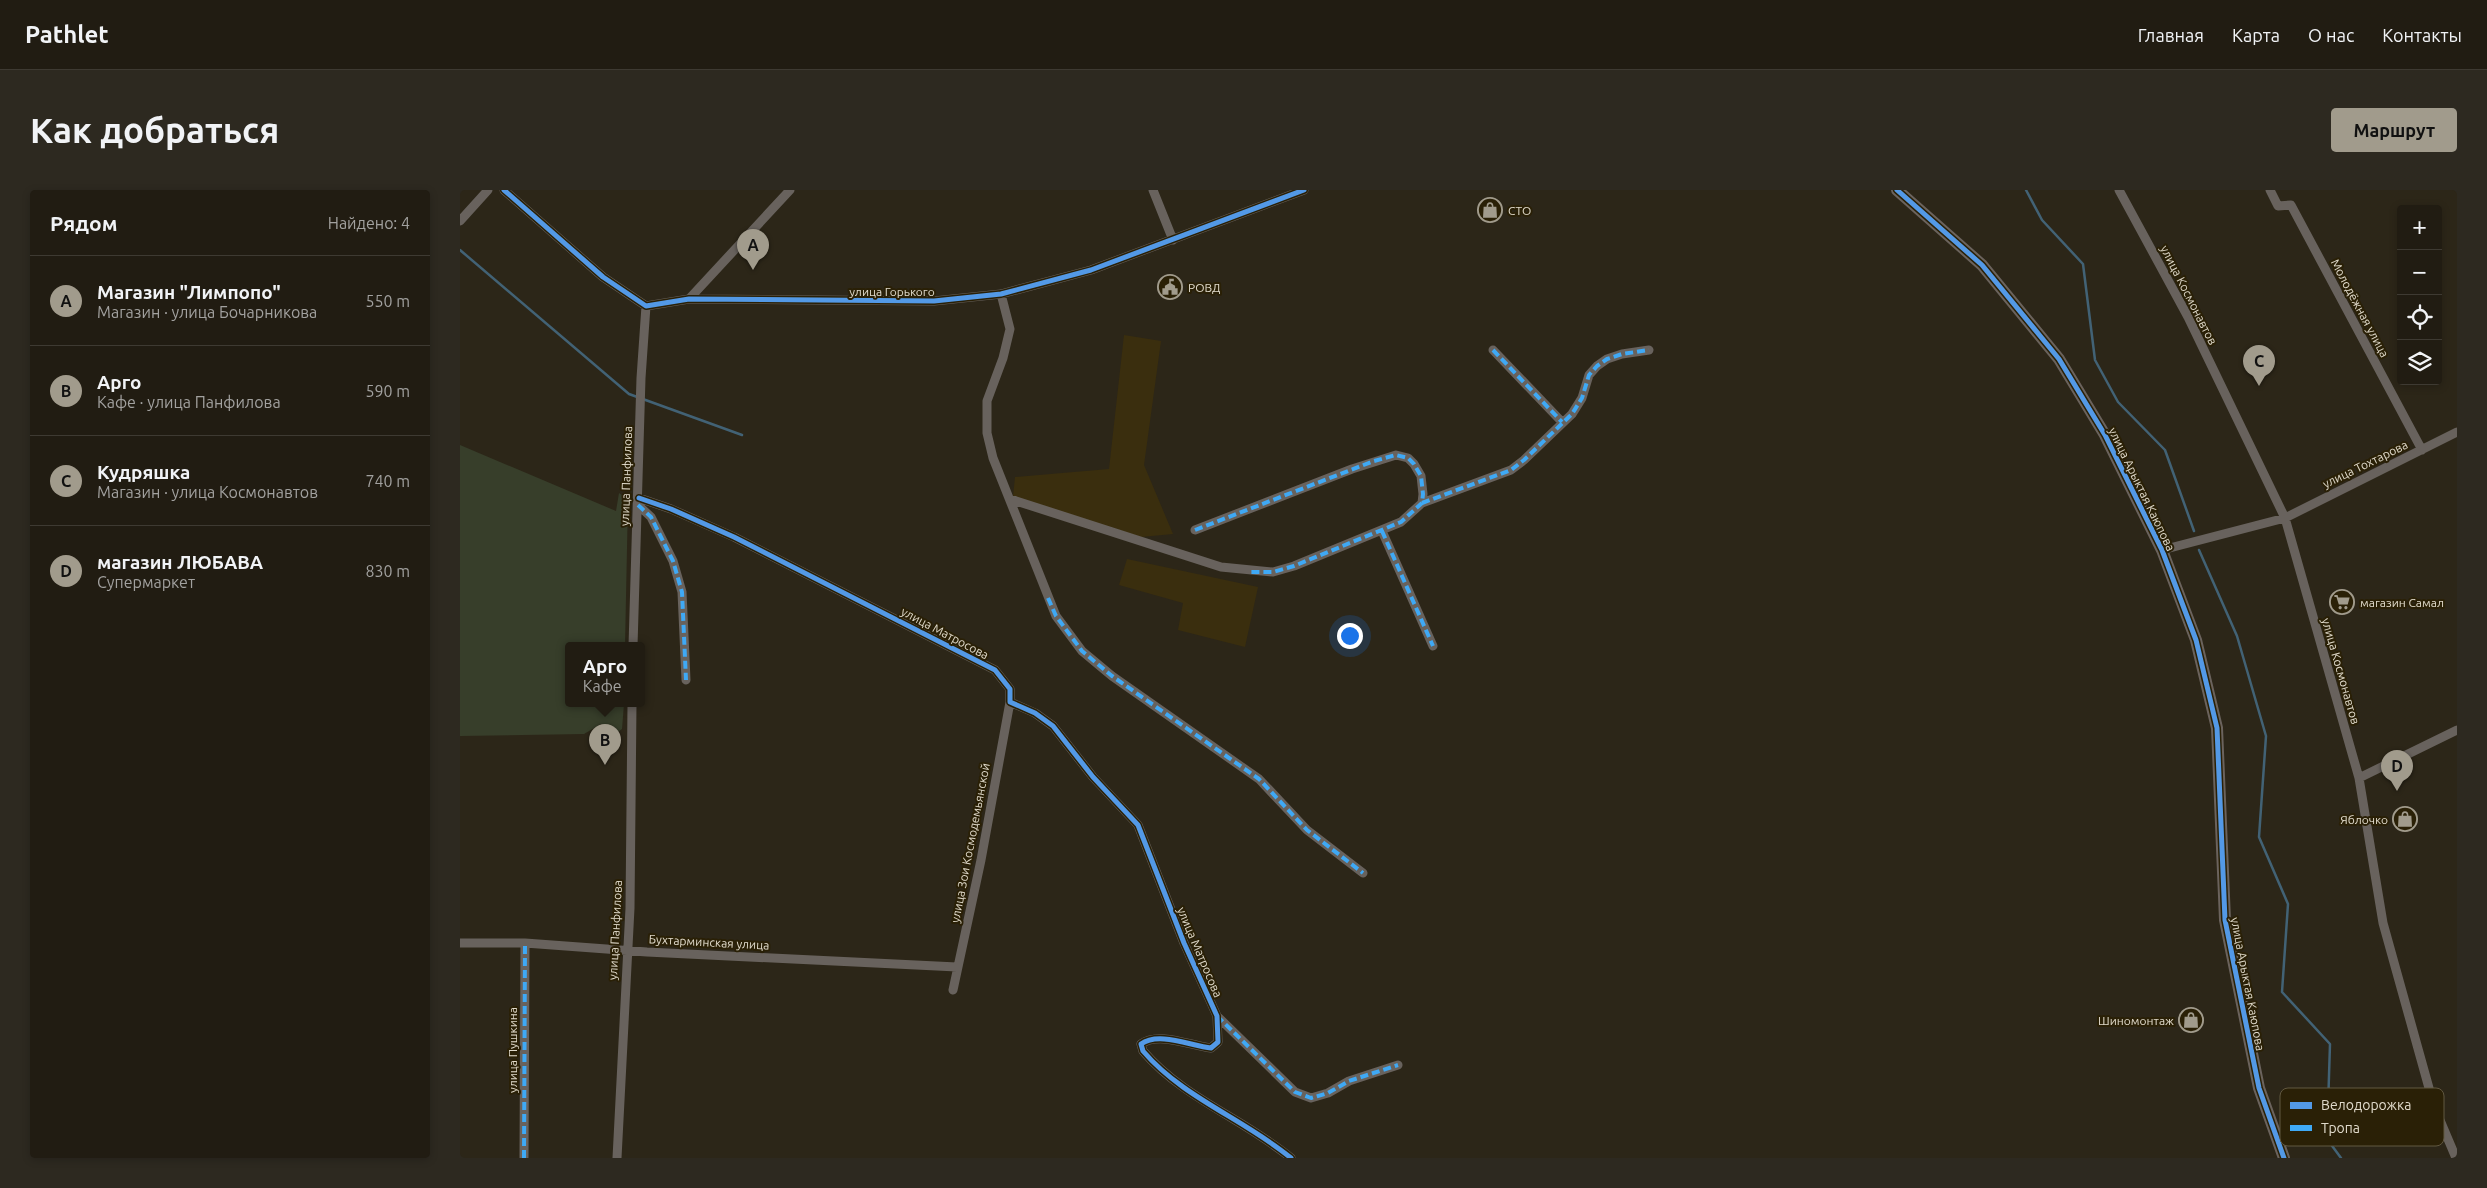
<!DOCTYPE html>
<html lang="ru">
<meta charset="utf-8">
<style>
body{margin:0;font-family:Ubuntu,sans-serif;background:#2d2920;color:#f1f3f6}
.controls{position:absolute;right:15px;top:15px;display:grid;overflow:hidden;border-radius:5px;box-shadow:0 2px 8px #0003}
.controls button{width:45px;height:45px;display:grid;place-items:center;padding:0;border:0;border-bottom:1px solid #3e3a32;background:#211c12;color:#f1f3f6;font:25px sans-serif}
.you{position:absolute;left:889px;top:445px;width:18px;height:18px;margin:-12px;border:4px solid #fff;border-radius:50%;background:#1a73e8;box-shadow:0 0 0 8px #1a73e833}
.badge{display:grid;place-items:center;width:32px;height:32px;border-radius:50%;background:#a19b8c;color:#111;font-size:16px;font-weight:700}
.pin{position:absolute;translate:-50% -41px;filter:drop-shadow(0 1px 2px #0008)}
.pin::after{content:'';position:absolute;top:26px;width:18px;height:15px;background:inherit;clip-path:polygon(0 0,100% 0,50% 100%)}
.popup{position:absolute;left:105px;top:452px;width:80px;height:65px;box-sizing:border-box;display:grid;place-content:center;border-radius:5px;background:#211c12;filter:drop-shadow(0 1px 4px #0005);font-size:16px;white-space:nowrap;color:#a2a19f}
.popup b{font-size:19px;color:#f1f3f6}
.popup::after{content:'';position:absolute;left:50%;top:100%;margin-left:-10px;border:10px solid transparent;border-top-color:#211c12}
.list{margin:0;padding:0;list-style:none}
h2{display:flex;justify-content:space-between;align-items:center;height:65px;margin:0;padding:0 20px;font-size:21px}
h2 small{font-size:16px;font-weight:400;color:#a2a19f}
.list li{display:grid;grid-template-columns:32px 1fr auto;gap:15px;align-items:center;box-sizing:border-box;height:90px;padding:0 20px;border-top:1px solid #3e3a32}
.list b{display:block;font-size:19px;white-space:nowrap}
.list p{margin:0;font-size:16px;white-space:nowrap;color:#a2a19f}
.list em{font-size:16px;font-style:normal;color:#a2a19f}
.icon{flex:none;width:28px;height:28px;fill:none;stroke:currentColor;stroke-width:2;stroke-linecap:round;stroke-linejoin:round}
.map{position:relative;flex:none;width:1997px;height:968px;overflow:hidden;border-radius:5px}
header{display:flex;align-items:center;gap:30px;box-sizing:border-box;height:70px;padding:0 25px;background:#211c12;border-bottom:1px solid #3e3a32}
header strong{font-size:24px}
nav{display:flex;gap:28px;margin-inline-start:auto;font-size:18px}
.intro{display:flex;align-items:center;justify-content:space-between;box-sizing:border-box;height:120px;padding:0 30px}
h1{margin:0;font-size:35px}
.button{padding:12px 22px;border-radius:5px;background:#a19b8c;color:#111;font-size:18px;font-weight:700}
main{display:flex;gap:30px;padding:0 30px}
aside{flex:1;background:#211c12;border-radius:5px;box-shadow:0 2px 8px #0003}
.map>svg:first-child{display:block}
</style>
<header>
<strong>Pathlet</strong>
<nav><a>Главная</a><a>Карта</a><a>О нас</a><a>Контакты</a></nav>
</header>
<div class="intro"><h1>Как добраться</h1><a class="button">Маршрут</a></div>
<main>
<aside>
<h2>Рядом<small>Найдено: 4</small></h2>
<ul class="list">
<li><span class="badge">A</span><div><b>Магазин &quot;Лимпопо&quot;</b><p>Магазин · улица Бочарникова</p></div><em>550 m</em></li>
<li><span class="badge">B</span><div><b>Арго</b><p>Кафе · улица Панфилова</p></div><em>590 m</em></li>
<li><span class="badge">C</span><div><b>Кудряшка</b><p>Магазин · улица Космонавтов</p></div><em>740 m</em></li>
<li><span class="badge">D</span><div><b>магазин ЛЮБАВА</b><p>Супермаркет</p></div><em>830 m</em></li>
</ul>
</aside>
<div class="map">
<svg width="1997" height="968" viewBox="0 0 1997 968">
<rect width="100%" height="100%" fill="#2c2618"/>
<!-- built -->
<path fill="#3a2e0e" d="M664 145 701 151 684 275 713 344 681 347 553 307 555 287 649 279Z
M667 369 798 397 785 457 718 440 723 413 659 395Z"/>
<!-- green -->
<path fill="#373e2a" d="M0 255 156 321 159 303 168 310 165 456H109V514H164L162 539 155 544 151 539 141 534 124 544 0 546Z"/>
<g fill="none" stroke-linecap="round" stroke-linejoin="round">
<!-- stream -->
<path stroke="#426275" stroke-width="2.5" d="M1566 0 1582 30 1623 74 1635 170 1658 212 1705 260 1734 341
M0 60 169 204 282 245
M1739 360 1777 446 1806 546 1799 647 1828 714 1822 802 1870 854 1867 949 1881 968"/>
<!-- street -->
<path stroke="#68625d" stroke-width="9" d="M44 0 143 87 186 116 229 109 474 111 541 104 631 80 844 0
M693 0 713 50
M1659 0 1728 127 1825 328 1899 588 1923 733 1974 916 1996 968
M1810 0 1818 16 1831 15 1962 260
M0 31 28 0
M541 104 550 139 543 168 527 211V243L533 268 596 426 622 461 652 486 799 589 847 640 903 683
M229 109 330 0
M1033 160 1102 232
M179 308 211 319 274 347 535 480 550 499V512L575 523 593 536 633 587 678 635 724 753 757 826 758 852 751 858C731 856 699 841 681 854L683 861C723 908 784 929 831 968
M550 309 761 377 813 382 834 376 941 332 962 313 963 304 961 286 954 274 948 268 936 265 892 279 735 340
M962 313 1051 280 1064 270 1112 224 1122 208 1129 185 1137 176 1147 169 1162 164 1189 160
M178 315 191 327 213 371 222 402 226 490
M922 341 973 456
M1702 360 1825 328 1997 242
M173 456 181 188 186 116
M1899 588 1997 540
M0 753H65L187 762 497 777
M493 800 521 670 550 512
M757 826 835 902 851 908 868 903 889 891 938 875
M64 968 65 753
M157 968 170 718 172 514"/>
<!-- secondary -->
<path stroke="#6b635d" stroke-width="12" d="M1437 0 1522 75 1599 169 1645 245 1702 360 1736 450 1757 538 1765 730 1799 898 1824 968"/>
<!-- quiet -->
<path stroke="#3fa9f5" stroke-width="4" stroke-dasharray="8 4" stroke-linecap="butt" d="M1033 160 1102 232
M962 313 1051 280 1064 270 1112 224 1122 208 1129 185 1137 176 1147 169 1162 164 1189 160
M178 315 191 327 213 371 222 402 226 490
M735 340 914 271 936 265 948 268 954 274 961 286 963 304 962 313 941 332 834 376 813 382H791
M922 341 973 456
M588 408 596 426 622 461 652 486 799 589 847 640 903 683
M757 826 835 902 851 908 868 903 889 891 938 875
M64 968 65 753"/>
<defs>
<path id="cycleway" d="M44 0 143 87 186 116 229 109 474 111 541 104 631 80 844 0
M1437 0 1522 75 1599 169 1645 245 1702 360 1736 450 1757 538 1765 730 1799 898 1824 968
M179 308 211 319 274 347 535 480 550 499V512L575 523 593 536 633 587 678 635 724 753 757 826 758 852 751 858C731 856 699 841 681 854L683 861C723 908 784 929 831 968"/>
</defs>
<!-- cycleway casing -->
<use href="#cycleway" stroke="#2a2006" stroke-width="8"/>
<!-- cycleway -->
<use href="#cycleway" stroke="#5399e6" stroke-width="5"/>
</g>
<!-- icons -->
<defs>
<symbol id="shop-ring" viewBox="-11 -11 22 22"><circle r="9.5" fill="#2a2006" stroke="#a19b8c" stroke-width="1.5"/><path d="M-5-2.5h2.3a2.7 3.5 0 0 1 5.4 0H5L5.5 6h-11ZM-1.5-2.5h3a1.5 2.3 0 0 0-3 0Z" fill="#a19b8c"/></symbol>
<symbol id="civic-ring" viewBox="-11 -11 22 22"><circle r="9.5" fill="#2a2006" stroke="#a19b8c" stroke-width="1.5"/><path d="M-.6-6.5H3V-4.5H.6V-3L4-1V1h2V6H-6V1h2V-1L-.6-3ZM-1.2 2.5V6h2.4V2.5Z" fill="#a19b8c"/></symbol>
<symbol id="supermarket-ring" viewBox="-11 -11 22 22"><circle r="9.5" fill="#2a2006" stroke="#a19b8c" stroke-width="1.5"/><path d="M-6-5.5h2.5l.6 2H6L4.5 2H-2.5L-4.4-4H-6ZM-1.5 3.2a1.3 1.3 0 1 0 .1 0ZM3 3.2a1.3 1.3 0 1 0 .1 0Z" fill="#a19b8c"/></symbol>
</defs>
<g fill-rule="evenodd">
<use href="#shop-ring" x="1016" y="6" width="28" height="28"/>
<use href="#civic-ring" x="696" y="83" width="28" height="28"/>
<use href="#supermarket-ring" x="1868" y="398" width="28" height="28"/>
<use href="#shop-ring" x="1931" y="615" width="28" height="28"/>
<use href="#shop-ring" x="1717" y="816" width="28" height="28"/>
</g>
<g text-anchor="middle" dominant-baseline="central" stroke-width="4" stroke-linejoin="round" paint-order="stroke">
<!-- poi labels -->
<g font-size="12" fill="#e0dacb" stroke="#2a2006" text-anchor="start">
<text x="1048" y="20">СТО</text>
<text x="728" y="97">РОВД</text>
<text x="1900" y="412">магазин Самал</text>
<text x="1928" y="629" text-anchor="end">Яблочко</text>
<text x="1714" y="830" text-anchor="end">Шиномонтаж</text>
</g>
<!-- street labels -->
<g font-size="12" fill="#e0dacb" stroke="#2a2006">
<text x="432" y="101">улица Горького</text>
<text transform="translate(1729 105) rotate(63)">улица Космонавтов</text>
<text transform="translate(1900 118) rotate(62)">Молодёжная улица</text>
<text transform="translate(1905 274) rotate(-26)">улица Тохтарова</text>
<text transform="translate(166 286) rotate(-88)">улица Панфилова</text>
<text transform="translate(1682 299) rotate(64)">улица Арыктая Каюпова</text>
<text transform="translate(485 443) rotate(28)">улица Матросова</text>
<text transform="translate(1881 481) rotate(74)">улица Космонавтов</text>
<text transform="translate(510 653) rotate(-79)">улица Зои Космодемьянской</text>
<text transform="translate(155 740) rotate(-87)">улица Панфилова</text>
<text transform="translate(249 752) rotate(3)">Бухтарминская улица</text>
<text transform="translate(740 762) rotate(67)">улица Матросова</text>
<text transform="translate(1788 794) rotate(79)">улица Арыктая Каюпова</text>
<text transform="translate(52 860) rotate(-90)">улица Пушкина</text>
</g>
</g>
<!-- legend -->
<rect x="1820" y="898" width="164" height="58" rx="8" fill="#2a2006" stroke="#615841" stroke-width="1"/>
<rect x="1830" y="912" width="22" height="7" fill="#5399e6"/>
<rect x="1830" y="935" width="22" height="6" fill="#3fa9f5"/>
<g font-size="14" fill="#e0dacb">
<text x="1861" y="920">Велодорожка</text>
<text x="1861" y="943">Тропа</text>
</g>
</svg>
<div class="controls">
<button>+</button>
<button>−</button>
<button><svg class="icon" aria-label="locate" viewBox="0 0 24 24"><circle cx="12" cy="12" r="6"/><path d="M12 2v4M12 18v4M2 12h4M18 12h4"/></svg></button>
<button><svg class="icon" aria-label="layers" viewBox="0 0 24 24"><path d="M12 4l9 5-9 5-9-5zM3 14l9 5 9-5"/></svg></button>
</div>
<div class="you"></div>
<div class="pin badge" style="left:293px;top:80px">A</div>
<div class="pin badge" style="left:145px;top:575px">B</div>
<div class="popup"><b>Арго</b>Кафе</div>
<div class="pin badge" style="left:1799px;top:196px">C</div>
<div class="pin badge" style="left:1937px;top:601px">D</div>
</div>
</main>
